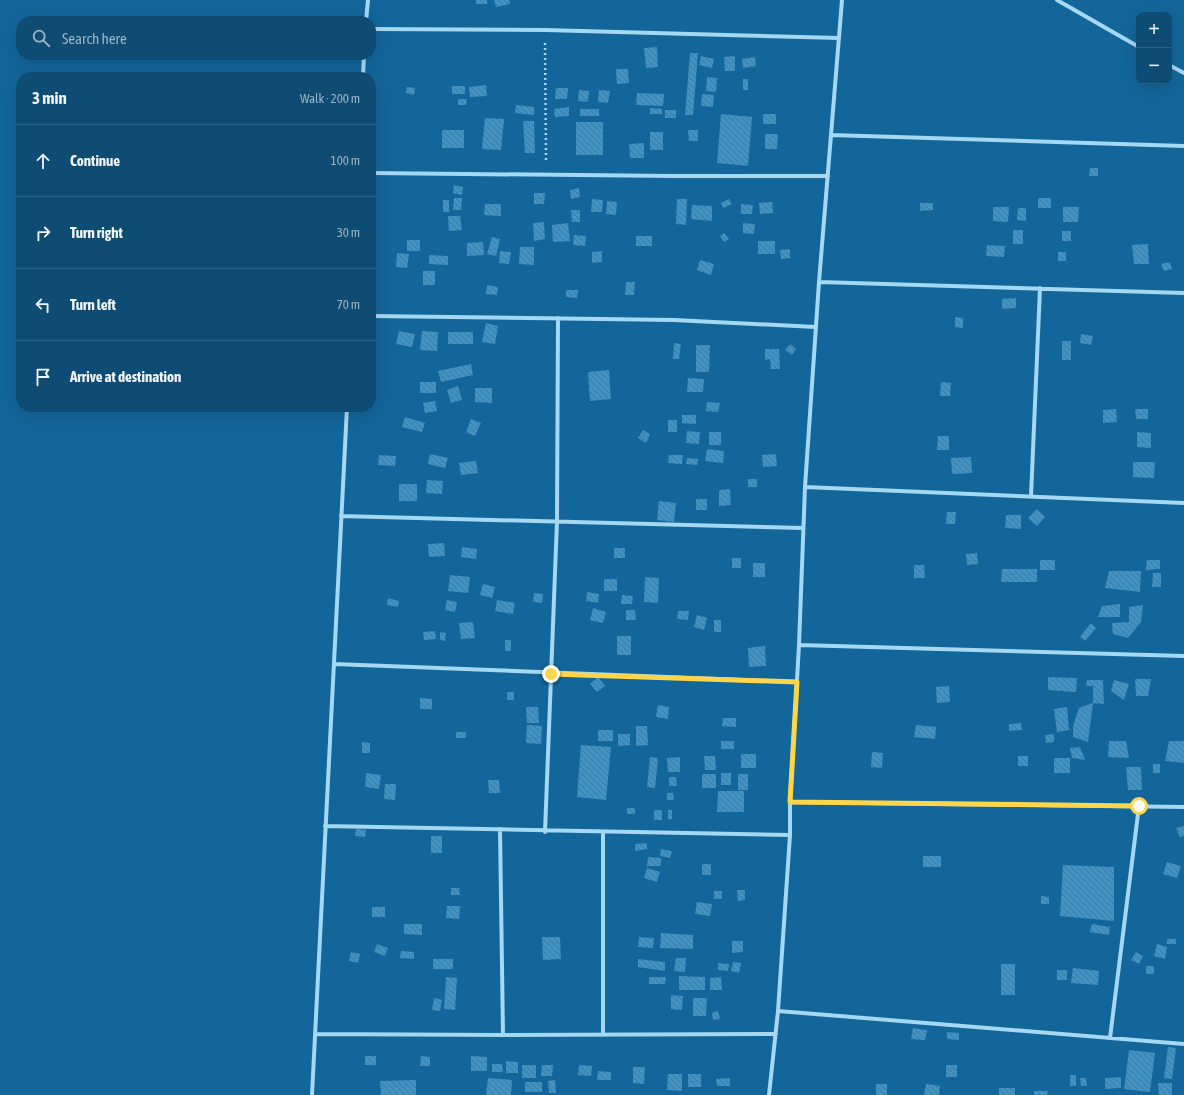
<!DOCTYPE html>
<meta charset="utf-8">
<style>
body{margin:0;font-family:"Asap Condensed",sans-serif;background:#175378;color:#f1f3f6}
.controls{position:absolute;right:12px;top:12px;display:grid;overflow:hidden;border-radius:8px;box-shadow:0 4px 16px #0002}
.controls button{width:36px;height:36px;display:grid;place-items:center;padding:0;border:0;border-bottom:1px solid #2e6385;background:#0e4c73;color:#f1f3f6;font:20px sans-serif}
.stop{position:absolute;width:12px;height:12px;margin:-9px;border:3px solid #ffd54a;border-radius:50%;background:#fff}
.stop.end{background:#ffd54a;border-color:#fff;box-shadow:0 1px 4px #0008}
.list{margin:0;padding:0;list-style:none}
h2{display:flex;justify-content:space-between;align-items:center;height:52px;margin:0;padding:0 16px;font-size:17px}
h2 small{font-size:13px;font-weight:400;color:#9bb4c4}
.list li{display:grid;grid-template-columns:26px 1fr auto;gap:12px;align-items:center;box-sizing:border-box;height:72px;padding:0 16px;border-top:1px solid #2e6385}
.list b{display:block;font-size:15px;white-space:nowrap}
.list em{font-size:13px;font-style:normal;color:#9bb4c4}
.icon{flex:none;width:22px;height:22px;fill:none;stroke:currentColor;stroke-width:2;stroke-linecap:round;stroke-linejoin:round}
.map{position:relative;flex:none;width:1184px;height:1095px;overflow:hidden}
.search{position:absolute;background:#0e4c73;box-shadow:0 4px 16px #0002;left:16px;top:16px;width:360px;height:44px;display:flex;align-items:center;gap:10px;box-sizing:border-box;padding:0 14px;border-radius:16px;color:#9bb4c4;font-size:15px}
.panel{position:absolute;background:#0e4c73;box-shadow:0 4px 16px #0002;left:16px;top:72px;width:360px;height:340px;border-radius:16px}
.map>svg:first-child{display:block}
</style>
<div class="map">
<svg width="1184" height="1095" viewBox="0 0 1184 1095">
<defs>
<pattern id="building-back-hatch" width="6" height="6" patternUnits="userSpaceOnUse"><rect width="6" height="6" fill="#4092c2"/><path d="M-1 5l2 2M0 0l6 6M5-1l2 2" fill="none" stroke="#447a99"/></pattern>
</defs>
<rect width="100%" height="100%" fill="#136699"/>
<!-- building -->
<path fill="url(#building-back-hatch)" d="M476 0H487V4H476Z
M494 0H509L510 4 496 7Z
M657 47 658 67 646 68 644 48Z
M690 53H698L693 115H685Z
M701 56 714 59 712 68 699 65Z
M735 56V71H725L724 57Z
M755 57 756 66 743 68 742 59Z
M616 69H628L629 83 617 84Z
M707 77 717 78 716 92 706 91Z
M743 79H748V90H743Z
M486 85 487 96 470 97 469 87Z
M452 86H465V94H452Z
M407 87 415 88 414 95 406 93Z
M556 88H568L567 99H555Z
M579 90 589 91 588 102 578 101Z
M599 90 610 91 608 103 598 102Z
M637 93 664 94 663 106 636 105Z
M702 94 714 95 713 107 701 106Z
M458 99H467L466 105H458Z
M516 105 534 107V115L515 113Z
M569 107V116L555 117 554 109Z
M650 108 662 109V114H650Z
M580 109H599V116H580Z
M665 110H676V118H665Z
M721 114 752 117 748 166 717 163Z
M763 114H776V124H763Z
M485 118 504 119 501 150 482 149Z
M523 121H534L535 153H525Z
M576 122H603V155H576Z
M442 130H464V148H442Z
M688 130H698V141H689Z
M650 132H663V150H650Z
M765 134H778L777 149H765Z
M644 143V158H630L629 144Z
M1090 168H1098V176H1089Z
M454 185 463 187 462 195 453 193Z
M579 188 580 197 571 199 570 190Z
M534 193H545L544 204H534Z
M454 198H462L461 210H453Z
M1038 198H1051V208H1038Z
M592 199 603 200 602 212H591Z
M677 199H687L686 225 676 224Z
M729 199 732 204 723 208 721 203Z
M443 200H449V212H443Z
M607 201 617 202 616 215 606 214Z
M772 202 773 213 760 214 759 203Z
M920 203H933V210L920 211Z
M485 204H501V216L484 215Z
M741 204 753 205 752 214H741Z
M692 205 712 206V221L691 219Z
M993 207H1009L1008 222 993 221Z
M1063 207H1079L1078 222H1063Z
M1018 208H1026V221L1017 220Z
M571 210H580V222H572Z
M448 216H460L462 230 449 231Z
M544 222 545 239 534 241 533 223Z
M568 223 570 241 553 242 552 225Z
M743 223 755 224 754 234 743 233Z
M1013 230H1023V244H1013Z
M1062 231H1071V241H1062Z
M724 233 729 239 724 242 720 236Z
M574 235 586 236 585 246 573 245Z
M636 236H652V246H636Z
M492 237 500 239 496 256 487 254Z
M407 240H420V251H407Z
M758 241H775V254H758Z
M483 242 484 255 467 256V243Z
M1148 244 1149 264H1134L1132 245Z
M987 245 1005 246 1004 257 986 256Z
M520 247H534V265L519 264Z
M790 249V258L781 259 780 250Z
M500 251 511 252 509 264 499 263Z
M602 251V262L592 263V252Z
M1058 252H1066V261H1058Z
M397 253 409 254 407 268 396 267Z
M429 255 448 256V265L429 264Z
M700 260 714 264 711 275 697 270Z
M1170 262 1172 269 1164 271 1161 264Z
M423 271H435V285H423Z
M626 282H635L634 295H625Z
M487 285 498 287 497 295 486 294Z
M566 290H578L577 298 566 297Z
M1016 298V308L1002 309V299Z
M955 317 963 318V328L955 327Z
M486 323 498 326 495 344 482 342Z
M399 331 415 334 412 347 396 344Z
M422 331 438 332 437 351 420 350Z
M448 332H473V344H448Z
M1081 334 1093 336 1091 345 1080 343Z
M1062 341H1071V360H1062Z
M674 343 681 344 679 359H673Z
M790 344 796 349 792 355 785 350Z
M696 345H710L709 372H696Z
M765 349H779L780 369H771L770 359 765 360Z
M471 364 473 375 441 382 438 371Z
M609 370 611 399 590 401 588 372Z
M688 378 704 379 703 392H687Z
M420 382H436V393H420Z
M941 382 951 383 950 396H940Z
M458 386 462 400 451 403 447 390Z
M475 388H492V403L475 402Z
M435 401 437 411 425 413 423 403Z
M707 402 720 403 718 412 706 411Z
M1116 409 1117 422 1103 423V410Z
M1135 409H1148V419H1136Z
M682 415H696V424L682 423Z
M405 417 425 423 422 432 402 427Z
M471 419 481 423 475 436 466 432Z
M668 420H677V432H668Z
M643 430 650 434 646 443 638 438Z
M687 431 700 432 699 444 686 443Z
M709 432H721V445H709Z
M1137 432 1151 433V448L1137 447Z
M938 436H949V450H937Z
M707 449 724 451 723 463 705 461Z
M430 454 448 458 445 468 428 464Z
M776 454 777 466 763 467 762 455Z
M379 455 396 456 395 466 378 465Z
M669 455H683L682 464 668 463Z
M971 457 972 473 952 474 951 458Z
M687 458 698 459 697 465 686 464Z
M476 461 478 473 461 475 459 463Z
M1133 462H1155L1154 478 1133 477Z
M748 479H757V487H748Z
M427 480 443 481 442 494 426 493Z
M399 484H417V501H399Z
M730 489 731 505 719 506V490Z
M696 499H707V510H696Z
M659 501 676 503 674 522 657 520Z
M1037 509 1045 517 1037 526 1028 518Z
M947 512H956L955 524H946Z
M1006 515H1021V529L1005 528Z
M444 543 445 556 429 557 428 544Z
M462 547 477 549 476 559 461 557Z
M614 548H625V558H614Z
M977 553 978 564 967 565 966 554Z
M732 558H741V568H732Z
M1040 560H1055V570H1040Z
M1147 560H1160V569L1146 570Z
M753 563H765V577H753Z
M914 565H924L925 578H914Z
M1002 569H1037V582H1001Z
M1109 571H1141L1140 592 1105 588Z
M1153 573H1161V587H1152Z
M450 575 470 577 468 593 448 591Z
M645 577 659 578 658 603 644 602Z
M604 579H617V591H604Z
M483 584 495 587 492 598 480 595Z
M587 592 599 594 598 603 586 601Z
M534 593 543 594 542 603 533 602Z
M622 595 633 596 632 604H621Z
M388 598 399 601 398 607 387 605Z
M447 600 457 602 455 612 445 610Z
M497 600 515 603 513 614 495 611Z
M1120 604V617H1098L1102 606Z
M1143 605 1141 622 1128 638 1113 634 1112 623 1129 622V607Z
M593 608 606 612 603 623 590 620Z
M626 610H635L636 620H626Z
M678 611H689L688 620 677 619Z
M697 615 707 618 704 630 694 627Z
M714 620H721V632H714Z
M473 622 475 638 461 639 459 623Z
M1091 623 1096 628 1085 641 1080 637Z
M435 631 436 639 424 640 423 632Z
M440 632 446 633 445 641 440 640Z
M617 636H631V655H617Z
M505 640H511V651H505Z
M765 646 766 666 749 667 748 648Z
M598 677 605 686 597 692 590 684Z
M1048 677 1077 678 1076 692 1048 690Z
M1135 679H1151L1148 696H1136Z
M1087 680H1103L1104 704 1093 703V686H1086Z
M1114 680 1129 684 1124 700 1111 691Z
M949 686 950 702 937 703 936 687Z
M507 692H514V700H507Z
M420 698 432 699V709H420Z
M1093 703 1088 742 1073 737V726L1079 708Z
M658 705 669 707 668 719 656 717Z
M526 707H538L539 723H527Z
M1067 707 1069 730 1057 732 1054 709Z
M723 718H736V727L722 726Z
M1021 723 1022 730 1009 731V724Z
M527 725 542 726 541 744 526 743Z
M916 725 936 727 935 739 914 737Z
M636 726H647L648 745 636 746Z
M598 730H613V741H598Z
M456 732H466V738H456Z
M618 734H630V745L618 746Z
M1054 734V742L1046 743 1045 735Z
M721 741H734V749H721Z
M1109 741H1126L1129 758 1108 757Z
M1169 741H1184V763L1165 761Z
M362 742 370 743V753H362Z
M581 745 611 747 606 800 577 797Z
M1080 747 1085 760 1072 758 1070 748Z
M872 752 883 753 882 768 871 767Z
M741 754H756V768H741Z
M704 756H715L716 770H705Z
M1018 756H1028V766H1018Z
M650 757 658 758 655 788 647 787Z
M680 757V772H668L667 758Z
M1054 758H1070V773H1054Z
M1153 764H1160V773H1153Z
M1126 767H1141L1142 790H1128Z
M366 773 381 775 379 789 365 787Z
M721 773H731V785H721Z
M702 774H716V788H702Z
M738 774H748V790H738Z
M669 777H676L677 786H669Z
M488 780H499L500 793H489Z
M385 784H396L395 800 384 799Z
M718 791H744V812H717Z
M667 793H673L674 800H667Z
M627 808H635V814H627Z
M654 810H662V820H654Z
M668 810H672V819L668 820Z
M1184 826V836L1180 837 1176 828Z
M356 829 366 830 365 837 355 836Z
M431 836H442V853H431Z
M647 843V849L635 851V844Z
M661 849 672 851 670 858 660 856Z
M923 856H941V867H923Z
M648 857 661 858V866H647Z
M1167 862 1181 866 1177 878 1163 874Z
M702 864H711V875H702Z
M1063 865 1114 867V921L1060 916Z
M647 868 660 872 657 882 644 878Z
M451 888H459L460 895H451Z
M737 890H745V900L738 901Z
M714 891H722V899H714Z
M1041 896 1049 897V904H1041Z
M697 902 712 904 710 916 695 914Z
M447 906H460L459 919 446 918Z
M372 907H385V917H372Z
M404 924H422V935L404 934Z
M1092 924 1110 927 1109 935 1090 932Z
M661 933 693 935V949L660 948Z
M542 937H560L561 959 543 960Z
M639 937 654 938 653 948 638 947Z
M1167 939H1176V944H1167Z
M732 941H743V952L732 953Z
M377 944 388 948 385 956 374 952Z
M1157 944 1167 947 1165 959 1154 956Z
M401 951 414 952V959L400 958Z
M351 952 360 954 358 963 349 961Z
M1136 952 1143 956 1139 964 1131 960Z
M676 958H686L685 972 674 971Z
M433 959H453V969H433Z
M638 959 665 962V971L638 967Z
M733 962 741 963 739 973 731 971Z
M718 963 729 964 728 971 718 970Z
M1001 964H1015V995H1001Z
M1146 966H1154V974H1146Z
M1073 968 1099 971 1098 985 1071 983Z
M1057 970H1067V980H1057Z
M679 976 705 977V990H679Z
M446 977 457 978 455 1010 444 1009Z
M649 977H666L665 984H649Z
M721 977 722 990H710V978Z
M671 995 683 996 682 1010 671 1009Z
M434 998 442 1000 440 1011 432 1010Z
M693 998H707L706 1016H693Z
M718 1011 720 1019 713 1020 712 1013Z
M913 1028 927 1030 925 1040 911 1039Z
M947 1032 959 1033V1040L947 1039Z
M1168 1047 1176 1048 1172 1079 1164 1078Z
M1129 1050 1155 1053 1150 1092 1124 1089Z
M365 1056H376V1065H365Z
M421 1056 430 1057V1066H420Z
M471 1056 487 1057V1071H471Z
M506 1061 518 1062V1073H506Z
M492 1064H502L503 1072H492Z
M522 1065H536V1078H522Z
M542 1065H553L552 1076H541Z
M579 1065 592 1066 591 1076 578 1075Z
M946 1065H957V1077H946Z
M633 1067H645L644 1084 633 1083Z
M598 1071 611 1072V1080H597Z
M668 1074H682V1091L667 1090Z
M688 1074H701V1087H688Z
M1070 1075H1076V1086H1070Z
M1121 1077V1088L1105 1089V1078Z
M488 1078 512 1080 511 1095H486Z
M730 1078V1086H717L716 1079Z
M1080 1078H1086L1087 1086H1081Z
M416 1080V1095H381L380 1081Z
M555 1080 556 1093H549L548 1081Z
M525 1082H542V1092H525Z
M1158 1083H1172V1095H1159Z
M876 1084H887V1095H876Z
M926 1084 940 1086 939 1095H924Z
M999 1088H1015V1095H999Z
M1034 1091H1048L1047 1095H1034Z"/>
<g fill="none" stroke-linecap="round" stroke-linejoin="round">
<!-- path -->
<path stroke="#a6d7f3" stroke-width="2.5" stroke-dasharray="2 3" stroke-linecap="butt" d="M545 43 546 160"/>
<!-- street -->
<path stroke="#a6d7f3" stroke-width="4" d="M1057 0 1139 47
M366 21 368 0
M371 29 545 30 839 38
M1169 65 1184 73
M363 77 364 55
M831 135 1184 146
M371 173 673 176H828
M819 282 1184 293
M371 316 674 320 816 327
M805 487 1184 503
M1031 496 1040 288
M341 516 803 528
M799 645 1184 656
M334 664 797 682
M790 802 1184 807
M325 826C480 828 635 833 790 835
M500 829 503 1035
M545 832 557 521 558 318
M603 833V1034
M778 1011 1184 1044
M315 1034 503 1035 776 1034
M1110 1038 1139 806
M312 1095 347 407
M769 1095 778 1011 790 835V802L799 645 805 487 819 282 842 0"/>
</g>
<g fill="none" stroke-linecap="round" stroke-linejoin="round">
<!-- route -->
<path stroke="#ffd54a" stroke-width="5" d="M551 674 797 682 790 802 1139 806"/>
</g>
</svg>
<div class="controls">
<button>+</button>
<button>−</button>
</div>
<div class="stop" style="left:1139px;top:806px"></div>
<div class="stop end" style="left:551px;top:674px"></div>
<div class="search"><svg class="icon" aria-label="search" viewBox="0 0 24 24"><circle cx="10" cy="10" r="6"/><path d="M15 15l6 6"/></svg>Search here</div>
<section class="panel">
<h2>3 min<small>Walk · 200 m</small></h2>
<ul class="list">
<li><svg class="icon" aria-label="ahead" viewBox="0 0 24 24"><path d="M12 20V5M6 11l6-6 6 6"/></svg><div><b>Continue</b></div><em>100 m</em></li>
<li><svg class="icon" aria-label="right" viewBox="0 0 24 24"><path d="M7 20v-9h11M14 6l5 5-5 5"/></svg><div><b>Turn right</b></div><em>30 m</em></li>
<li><svg class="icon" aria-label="left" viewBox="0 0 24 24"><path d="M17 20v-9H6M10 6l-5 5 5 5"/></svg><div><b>Turn left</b></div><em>70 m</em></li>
<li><svg class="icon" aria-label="arrive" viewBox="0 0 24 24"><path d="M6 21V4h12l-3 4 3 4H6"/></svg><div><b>Arrive at destination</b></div></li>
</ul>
</section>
</div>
